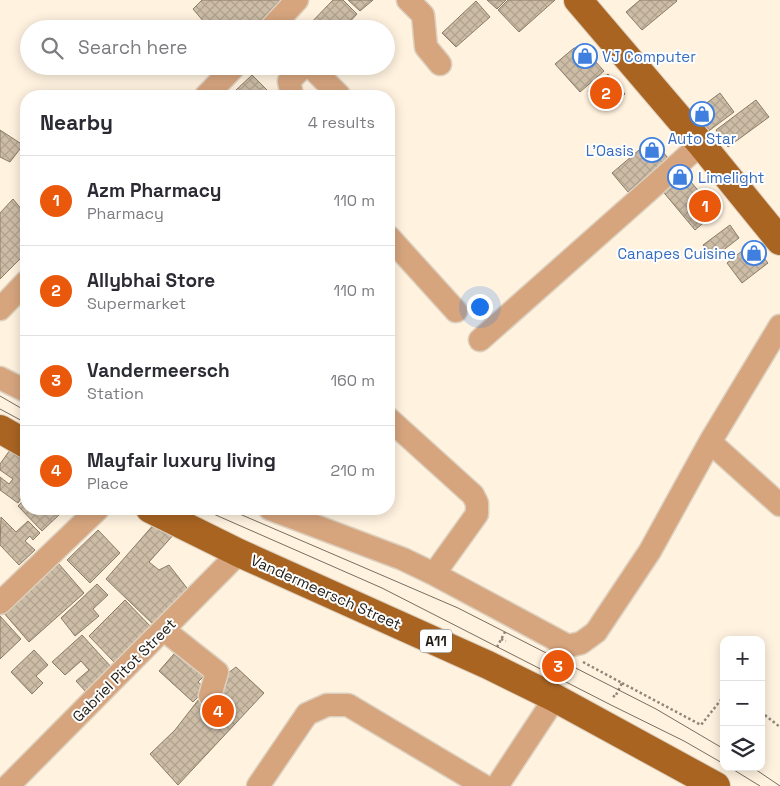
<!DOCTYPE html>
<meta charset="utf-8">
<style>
body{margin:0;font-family:"Space Grotesk",sans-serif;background:#f7f7f7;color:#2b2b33}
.controls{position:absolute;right:15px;bottom:15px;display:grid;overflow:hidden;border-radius:10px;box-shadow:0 2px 12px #0003}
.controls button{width:45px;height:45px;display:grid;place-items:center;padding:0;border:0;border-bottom:1px solid #e1e1e2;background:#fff;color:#2b2b33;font:25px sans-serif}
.you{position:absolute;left:479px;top:306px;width:18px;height:18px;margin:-12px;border:4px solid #fff;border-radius:50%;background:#1a73e8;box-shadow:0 0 0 8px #1a73e833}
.badge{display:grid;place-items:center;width:32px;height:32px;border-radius:50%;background:#ea580c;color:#fff;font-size:16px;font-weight:700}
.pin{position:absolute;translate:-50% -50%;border:2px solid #fff;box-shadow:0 1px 5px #0006}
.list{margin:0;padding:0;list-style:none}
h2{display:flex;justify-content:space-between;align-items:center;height:65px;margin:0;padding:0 20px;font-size:21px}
h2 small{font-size:16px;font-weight:400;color:#7c7c81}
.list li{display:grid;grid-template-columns:32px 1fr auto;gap:15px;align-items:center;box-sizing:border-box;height:90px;padding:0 20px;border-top:1px solid #e1e1e2}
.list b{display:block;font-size:19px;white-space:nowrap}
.list p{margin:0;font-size:16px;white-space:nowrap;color:#7c7c81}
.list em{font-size:16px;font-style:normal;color:#7c7c81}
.icon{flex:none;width:28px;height:28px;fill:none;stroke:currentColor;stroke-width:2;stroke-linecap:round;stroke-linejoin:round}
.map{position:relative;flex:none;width:780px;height:786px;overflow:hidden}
.search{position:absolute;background:#fff;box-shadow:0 2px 12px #0003;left:20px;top:20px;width:375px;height:55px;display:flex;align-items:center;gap:12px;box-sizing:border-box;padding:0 18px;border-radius:28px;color:#7c7c81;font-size:19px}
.panel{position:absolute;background:#fff;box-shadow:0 2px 12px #0003;left:20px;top:90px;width:375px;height:425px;border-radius:20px}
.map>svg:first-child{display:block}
</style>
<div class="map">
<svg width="780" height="786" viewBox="0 0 780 786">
<defs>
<pattern id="building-cross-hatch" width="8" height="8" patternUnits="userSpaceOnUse" patternTransform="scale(1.25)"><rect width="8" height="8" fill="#cdbda7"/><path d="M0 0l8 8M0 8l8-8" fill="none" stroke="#b0a28f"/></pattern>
</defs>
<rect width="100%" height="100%" fill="#fff2df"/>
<!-- building -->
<path fill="url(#building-cross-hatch)" stroke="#8a7b66" d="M202 0H281L253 29H210L193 9Z
M333 0H343L357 14 343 29H308L307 27Z
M348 0H373L360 11Z
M487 0H506L497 9Z
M508 0H555L519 32 498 10Z
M640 0H676L677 1 642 30 626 12Z
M476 1 490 17 456 47 442 33Z
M574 48 585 50 604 71 580 92 555 64Z
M608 74 625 94 605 111 588 91Z
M252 75 270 93 266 96H240L235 91Z
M720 93 734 112 706 133 692 114Z
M756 100 769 117 728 147 716 130Z
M0 130 23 145 10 162 0 157Z
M652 139 668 158 628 192 612 173Z
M681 170 716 212 695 230 660 188Z
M13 199 26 215V253L0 279V213Z
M730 225 739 238 713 258 703 245Z
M752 243 768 263 742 283 727 263Z
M10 450 26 462V491L18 503 0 490V477L9 484 13 479 0 470V464Z
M26 498V509H57L61 513 42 531 18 506Z
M1 517 16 532 28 521 40 533 33 540 30 536 25 541 35 550 19 565 0 545Z
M155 523 176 532 149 562 159 570 169 565 190 592 155 626 106 579Z
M98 530 120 553 90 583 67 560Z
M58 563 84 593 29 642 3 612Z
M97 584 108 595 93 609 99 616 75 636 61 618Z
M125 600 152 628 115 663 89 636Z
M0 616 21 639 0 659Z
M82 635 113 669 87 693 76 681 89 670 81 661 65 675 52 662Z
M181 646 209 671 198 682 206 689 193 702 159 671Z
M34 650 48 665 36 676 43 683 32 694 11 672Z
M236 667 264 693 178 785 150 754 175 730 206 690Z"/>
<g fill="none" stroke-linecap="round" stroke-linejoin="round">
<defs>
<path id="minor" d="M408 0 423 15 426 47 440 64
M270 29 297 0
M310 66 339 95 337 96
M206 96 235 66
M292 96 289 81 304 66
M389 237 456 311
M0 309 26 282
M480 340 701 144
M0 378 26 391
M389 419 473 495 477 503V514L434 574
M710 442 780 505
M270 509 403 559 434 574 568 646 581 643 596 632 650 551 710 442 780 326
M0 603 98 509
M164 630 217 672 210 696
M8 786 239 553
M258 786 307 714 327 705H348L484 786
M497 786 555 698"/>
<path id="major" d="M578 0 701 144 780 241
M0 429 26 444
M150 509 239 553 488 665 555 698 716 786"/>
</defs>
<!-- minor casing -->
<use href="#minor" stroke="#dcd0bf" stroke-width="25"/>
<!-- major casing -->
<use href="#major" stroke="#dcd0bf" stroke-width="30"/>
<!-- path -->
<path stroke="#908779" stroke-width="2.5" stroke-dasharray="2.5 2.5" stroke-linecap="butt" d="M501 639 506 641
M497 647 505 632
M583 662 622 683 615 697 612 695
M622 683 701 725 724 696
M761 712 780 727"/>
<!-- minor -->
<use href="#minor" stroke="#d6a57e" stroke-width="22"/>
<!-- major -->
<use href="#major" stroke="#a96422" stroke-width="28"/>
<!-- tram -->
<path stroke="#766e61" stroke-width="1" d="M0 396 26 411
M0 409 26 423
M202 509 382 588 611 705 684 741 724 764
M228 509 458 608 656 709 724 749
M729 767 760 786
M752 767 780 786"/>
</g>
<!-- icons -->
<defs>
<symbol id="shop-ring" viewBox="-11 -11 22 22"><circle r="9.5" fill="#fff" stroke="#3f7fe0" stroke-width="1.5"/><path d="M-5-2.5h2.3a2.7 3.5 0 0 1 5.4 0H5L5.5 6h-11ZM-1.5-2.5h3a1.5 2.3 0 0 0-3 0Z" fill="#3f7fe0"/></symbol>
</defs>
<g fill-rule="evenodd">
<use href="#shop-ring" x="571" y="42" width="28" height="28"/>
<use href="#shop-ring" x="688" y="100" width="28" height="28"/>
<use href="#shop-ring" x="638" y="136" width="28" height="28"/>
<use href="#shop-ring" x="666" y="163" width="28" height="28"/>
<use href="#shop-ring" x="740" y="239" width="28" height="28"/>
</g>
<g text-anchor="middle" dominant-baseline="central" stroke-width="4" stroke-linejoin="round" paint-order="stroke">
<!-- shield labels -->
<rect fill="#fff" stroke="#64615a" stroke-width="1" x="420" y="629.5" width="32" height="23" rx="4"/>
<g font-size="14" font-weight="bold" fill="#221d14">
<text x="436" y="641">A11</text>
</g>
<!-- shop labels -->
<g font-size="15" fill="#366cbe" stroke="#fff" text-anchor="start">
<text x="602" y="56">VJ Computer</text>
<text x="702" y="138" text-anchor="middle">Auto Star</text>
<text x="634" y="150" text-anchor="end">L'Oasis</text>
<text x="698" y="177">Limelight</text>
<text x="736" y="253" text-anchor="end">Canapes Cuisine</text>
</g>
<!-- street labels -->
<g font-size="15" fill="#221d14" stroke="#fff">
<text transform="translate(326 592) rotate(24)">Vandermeersch Street</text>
<text transform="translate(124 670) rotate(-45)">Gabriel Pitot Street</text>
</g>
</g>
</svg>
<div class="controls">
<button>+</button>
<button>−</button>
<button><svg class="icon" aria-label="layers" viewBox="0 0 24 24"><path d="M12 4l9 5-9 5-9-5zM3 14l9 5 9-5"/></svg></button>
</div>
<div class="you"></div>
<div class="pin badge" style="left:705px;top:206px">1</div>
<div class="pin badge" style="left:606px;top:93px">2</div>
<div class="pin badge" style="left:558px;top:666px">3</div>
<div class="pin badge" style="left:218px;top:711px">4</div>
<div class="search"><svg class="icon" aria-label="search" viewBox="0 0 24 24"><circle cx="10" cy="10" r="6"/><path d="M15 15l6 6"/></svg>Search here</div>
<section class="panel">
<h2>Nearby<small>4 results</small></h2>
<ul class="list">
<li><span class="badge">1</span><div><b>Azm Pharmacy</b><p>Pharmacy</p></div><em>110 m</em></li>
<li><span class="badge">2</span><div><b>Allybhai Store</b><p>Supermarket</p></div><em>110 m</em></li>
<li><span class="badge">3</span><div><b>Vandermeersch</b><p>Station</p></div><em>160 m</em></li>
<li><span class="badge">4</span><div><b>Mayfair luxury living</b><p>Place</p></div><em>210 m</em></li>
</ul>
</section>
</div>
